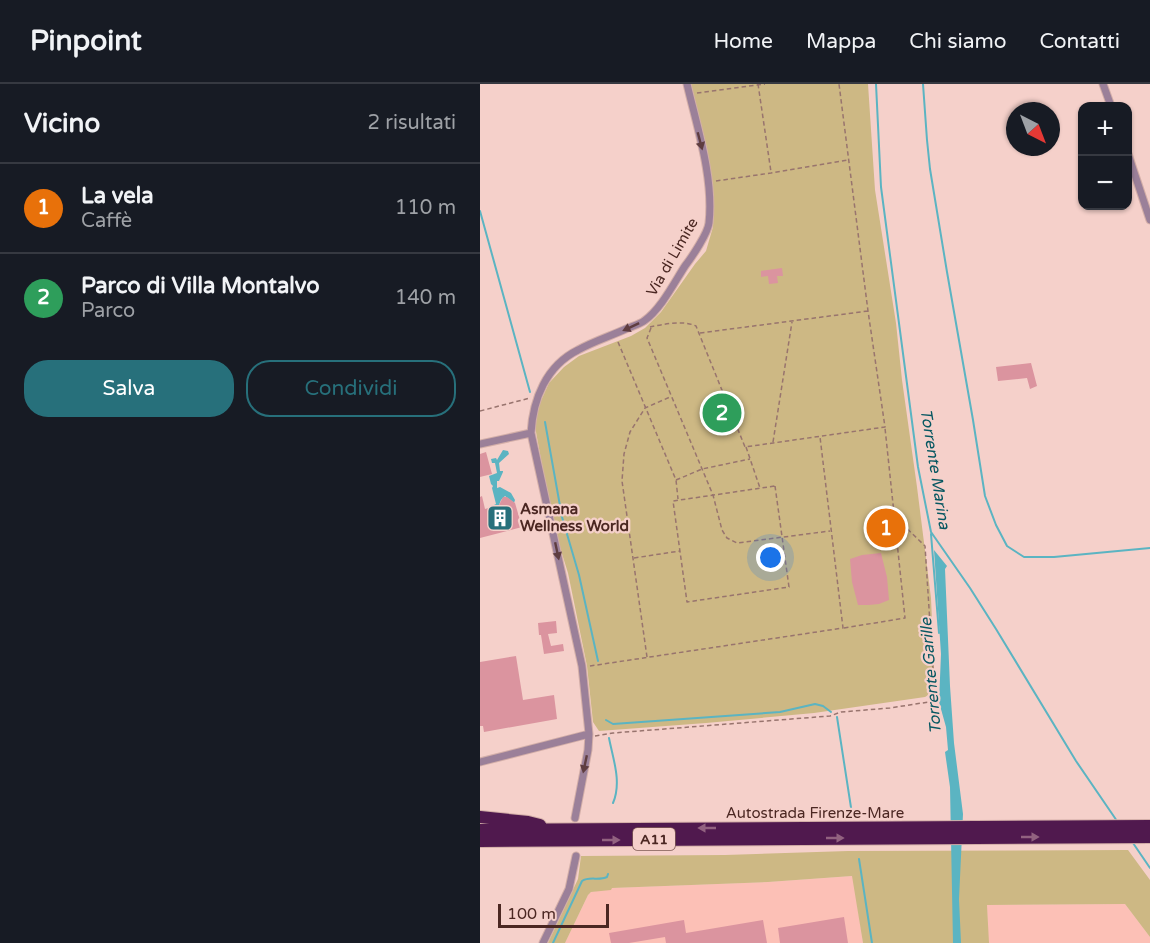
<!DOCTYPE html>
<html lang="it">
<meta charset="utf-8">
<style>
body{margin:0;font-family:"Varela Round",sans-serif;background:#20242c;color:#f1f3f6}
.controls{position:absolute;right:18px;top:18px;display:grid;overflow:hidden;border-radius:12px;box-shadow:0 2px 4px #0004}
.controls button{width:54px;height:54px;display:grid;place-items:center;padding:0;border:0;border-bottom:2px solid #363941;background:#171b24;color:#f1f3f6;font:30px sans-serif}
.compass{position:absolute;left:526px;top:18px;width:54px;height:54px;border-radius:50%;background:#171b24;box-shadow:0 2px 4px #0004;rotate:138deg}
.scale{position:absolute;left:18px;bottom:15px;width:111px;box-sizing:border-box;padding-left:6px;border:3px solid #4b2722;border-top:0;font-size:16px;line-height:21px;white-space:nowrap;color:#4b2722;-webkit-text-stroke:4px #f5d0ca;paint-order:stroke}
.you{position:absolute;left:291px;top:474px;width:21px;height:21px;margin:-15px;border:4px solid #fff;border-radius:50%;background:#1a73e8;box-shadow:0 0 0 9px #1a73e833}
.badge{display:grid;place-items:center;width:39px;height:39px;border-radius:50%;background:#27707b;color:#fff;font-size:20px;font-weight:700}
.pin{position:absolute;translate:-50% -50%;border:3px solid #fff;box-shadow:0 2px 6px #0006}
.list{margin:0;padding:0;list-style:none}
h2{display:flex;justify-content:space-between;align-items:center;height:78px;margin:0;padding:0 24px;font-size:26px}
h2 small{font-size:20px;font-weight:400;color:#9ea1a6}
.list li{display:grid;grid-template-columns:39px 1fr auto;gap:18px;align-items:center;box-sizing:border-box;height:90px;padding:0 24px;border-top:2px solid #363941}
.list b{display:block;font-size:22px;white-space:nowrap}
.list p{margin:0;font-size:20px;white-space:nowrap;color:#9ea1a6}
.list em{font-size:20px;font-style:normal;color:#9ea1a6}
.actions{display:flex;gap:12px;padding:18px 24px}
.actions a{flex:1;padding:14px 0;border:2px solid #27707b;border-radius:24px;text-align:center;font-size:21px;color:#27707b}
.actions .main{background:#27707b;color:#fff}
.map{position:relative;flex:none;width:670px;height:859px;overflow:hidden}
header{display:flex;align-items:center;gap:36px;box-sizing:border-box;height:84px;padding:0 30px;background:#171b24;border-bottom:2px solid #363941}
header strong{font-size:28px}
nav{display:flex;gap:33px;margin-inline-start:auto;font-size:21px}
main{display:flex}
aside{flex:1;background:#171b24}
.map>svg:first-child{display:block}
</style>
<header>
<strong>Pinpoint</strong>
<nav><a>Home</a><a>Mappa</a><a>Chi siamo</a><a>Contatti</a></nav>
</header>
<main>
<aside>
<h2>Vicino<small>2 risultati</small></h2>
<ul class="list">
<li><span class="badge" style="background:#e8710a">1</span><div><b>La vela</b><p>Caffè</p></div><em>110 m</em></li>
<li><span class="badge" style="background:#2e9e5b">2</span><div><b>Parco di Villa Montalvo</b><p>Parco</p></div><em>140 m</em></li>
</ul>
<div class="actions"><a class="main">Salva</a><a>Condividi</a></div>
</aside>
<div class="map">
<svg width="670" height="859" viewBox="0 0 670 859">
<rect width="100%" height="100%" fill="#f5d0ca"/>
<!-- built -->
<path fill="#fcc0b6" d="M373 792 383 859H85L108 811 111 808 132 804 288 798Z
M645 820 670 853V859H508L507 821Z"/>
<!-- green -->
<path fill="#cdb884" d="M211 0H388L395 106 416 239 422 296 437 403 451 514 455 607 445 613 334 629 226 639 119 647 113 638 107 582 88 489 73 441 54 337 59 321 69 299 84 283 99 272 151 252 165 244 181 228 215 180 226 167 233 143 234 117 227 65Z
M648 766 670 796V853L645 820 507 821 509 859H383L372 792 288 798 132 804 131 806 111 808 108 811 85 859H68L98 795 101 772 245 771 368 767Z"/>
<!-- water -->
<path fill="#5bb4c2" d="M23 366 28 367 29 370 19 379 20 387H23V388L19 397H17V404L20 403 31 409 35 416 34 419 25 412 21 416 19 421 15 422 14 421 16 420 12 404 13 402 11 400 9 392 17 389 15 379H12L11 375 16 374 17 376Z
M454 466 467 482 465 485 470 602 474 659 483 730 479 815 481 859H473L470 703 465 668 468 666 466 643 459 618 461 570Z"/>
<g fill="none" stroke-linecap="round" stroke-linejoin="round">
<!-- stream -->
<path stroke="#5bb4c2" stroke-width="2" d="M396 0 401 103 438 383 451 448 490 504 516 545 596 677 637 737
M443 0 447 56 450 85 467 188 493 336 505 412 516 441 527 462 544 473H574L670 464
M0 127 50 308
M65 338 82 433 99 491 118 577
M451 450 459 549
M357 633 372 730
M126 636 133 640 300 628 335 620 343 622 351 628
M129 654C133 675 142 698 133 719
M653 759 670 784
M379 775 392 859
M73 859 102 797C109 792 119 797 127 793L128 790"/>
</g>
<!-- building -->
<path fill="#db949f" d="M302 184 303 192H297L298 199 289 200 288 192 281 193V187Z
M551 279 557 302 550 305 547 294 518 297 516 283Z
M6 368 12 390 0 393V370Z
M2 412 5 425 19 421 23 413H27L35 419 42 443 0 454V413Z
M408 422 412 454 406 455 401 423Z
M401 469 407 493 409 516 399 520 389 521H378L372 498 370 475 382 471Z
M76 537 77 549 68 550 71 562 83 560 84 567 64 570 61 551H59L58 539Z
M36 572 43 616 74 611 77 635 4 648 3 642H0V578Z
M364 833 368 859H300L298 844Z
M204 836 206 849 283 836 287 859H186L185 853 149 859H131L129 849Z"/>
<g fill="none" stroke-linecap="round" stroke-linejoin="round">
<defs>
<path id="street" d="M623 0 631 22
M648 70 670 136
M0 360 51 349
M0 678 109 650
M95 734 108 666 109 650 102 582 51 349C53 315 66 282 98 266 114 257 131 252 148 244 153 242 160 240 164 237 181 225 194 199 205 182 212 173 228 149 229 139 234 94 217 43 207 0
M63 859 89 805 96 772"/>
<path id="highway" d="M0 733 48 738 60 741
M0 746 670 742
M0 757 670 753"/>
</defs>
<!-- street casing -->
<use href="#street" stroke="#d3aea8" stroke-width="9"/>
<!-- highway casing -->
<use href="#highway" stroke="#d3aea8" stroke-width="14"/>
<!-- path -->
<path stroke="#98746e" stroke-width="1.5" stroke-dasharray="4.5 3" stroke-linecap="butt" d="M278 0 291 88
M217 9 285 0
M236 97 291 89 368 76
M170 243C184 240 203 236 216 242L265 363 405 343 388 227 359 0
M171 244 167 254 233 411 242 446 247 454 257 459 350 447
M220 249 388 227
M138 258 196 396 198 415
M0 327 50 314
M293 358 312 238
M266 363 280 404
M196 396 222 385 270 375
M295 402 309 503 207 518 193 417Z
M154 474 200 467
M364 544 425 534 405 344
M167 573 142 397 144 370 150 348 165 324 190 313
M110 582 363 544 340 353
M115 652 133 649 350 632 361 628 410 624 455 617 445 462 415 433"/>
<!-- street -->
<use href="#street" stroke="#9b8099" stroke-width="7"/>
<!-- highway -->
<use href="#highway" stroke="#50194e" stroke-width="12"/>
</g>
<!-- one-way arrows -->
<defs><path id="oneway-solid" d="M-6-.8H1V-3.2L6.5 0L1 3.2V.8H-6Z" transform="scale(1.5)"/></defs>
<g fill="#5f3d40">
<use href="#oneway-solid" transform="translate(220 57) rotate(75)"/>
<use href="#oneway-solid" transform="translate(151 243) rotate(155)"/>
<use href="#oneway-solid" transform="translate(77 467) rotate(78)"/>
<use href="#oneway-solid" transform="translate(105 680) rotate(102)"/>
</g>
<g fill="#926280">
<use href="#oneway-solid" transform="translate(227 744) rotate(180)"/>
<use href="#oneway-solid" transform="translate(550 753)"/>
<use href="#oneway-solid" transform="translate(355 754)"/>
<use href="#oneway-solid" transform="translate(131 756)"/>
</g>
<!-- icons -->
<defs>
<symbol id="building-square" viewBox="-11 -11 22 22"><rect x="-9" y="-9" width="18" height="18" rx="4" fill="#27707b" stroke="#f5d0ca"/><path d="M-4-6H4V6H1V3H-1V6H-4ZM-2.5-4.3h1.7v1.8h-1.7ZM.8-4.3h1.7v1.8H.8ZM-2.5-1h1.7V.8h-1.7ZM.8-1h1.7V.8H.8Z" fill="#fff"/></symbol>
</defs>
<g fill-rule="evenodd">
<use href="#building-square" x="5" y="419" width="30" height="30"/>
</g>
<g text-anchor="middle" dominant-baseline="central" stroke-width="4.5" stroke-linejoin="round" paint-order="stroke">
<!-- shield labels -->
<rect fill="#f5d0ca" stroke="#7e5a54" stroke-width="1.5" x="153" y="744" width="42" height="22" rx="4.5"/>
<g font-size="14" font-weight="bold" fill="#4b2722">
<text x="174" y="755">A11</text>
</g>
<!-- street labels -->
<g font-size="15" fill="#4b2722" stroke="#f5d0ca">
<text transform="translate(192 173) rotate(-60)">Via di Limite</text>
<text x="335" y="729">Autostrada Firenze-Mare</text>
</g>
<!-- poi labels -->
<g font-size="15" font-weight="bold" fill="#4b2722" stroke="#f5d0ca" text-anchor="start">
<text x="40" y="425">Asmana<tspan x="40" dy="17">Wellness World</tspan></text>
</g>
<!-- water labels -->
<g font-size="16" font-style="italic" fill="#065761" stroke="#f5d0ca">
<text transform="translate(455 385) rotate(81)">Torrente Marina</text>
<text transform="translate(451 592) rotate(-95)">Torrente Garille</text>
</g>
</g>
</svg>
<div class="controls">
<button>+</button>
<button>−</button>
</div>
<svg class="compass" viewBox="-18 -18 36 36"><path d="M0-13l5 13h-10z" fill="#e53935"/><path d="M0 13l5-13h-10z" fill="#9ea1a6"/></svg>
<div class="scale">100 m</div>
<div class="you"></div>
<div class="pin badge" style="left:406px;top:444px;background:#e8710a">1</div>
<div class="pin badge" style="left:242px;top:329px;background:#2e9e5b">2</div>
</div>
</main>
